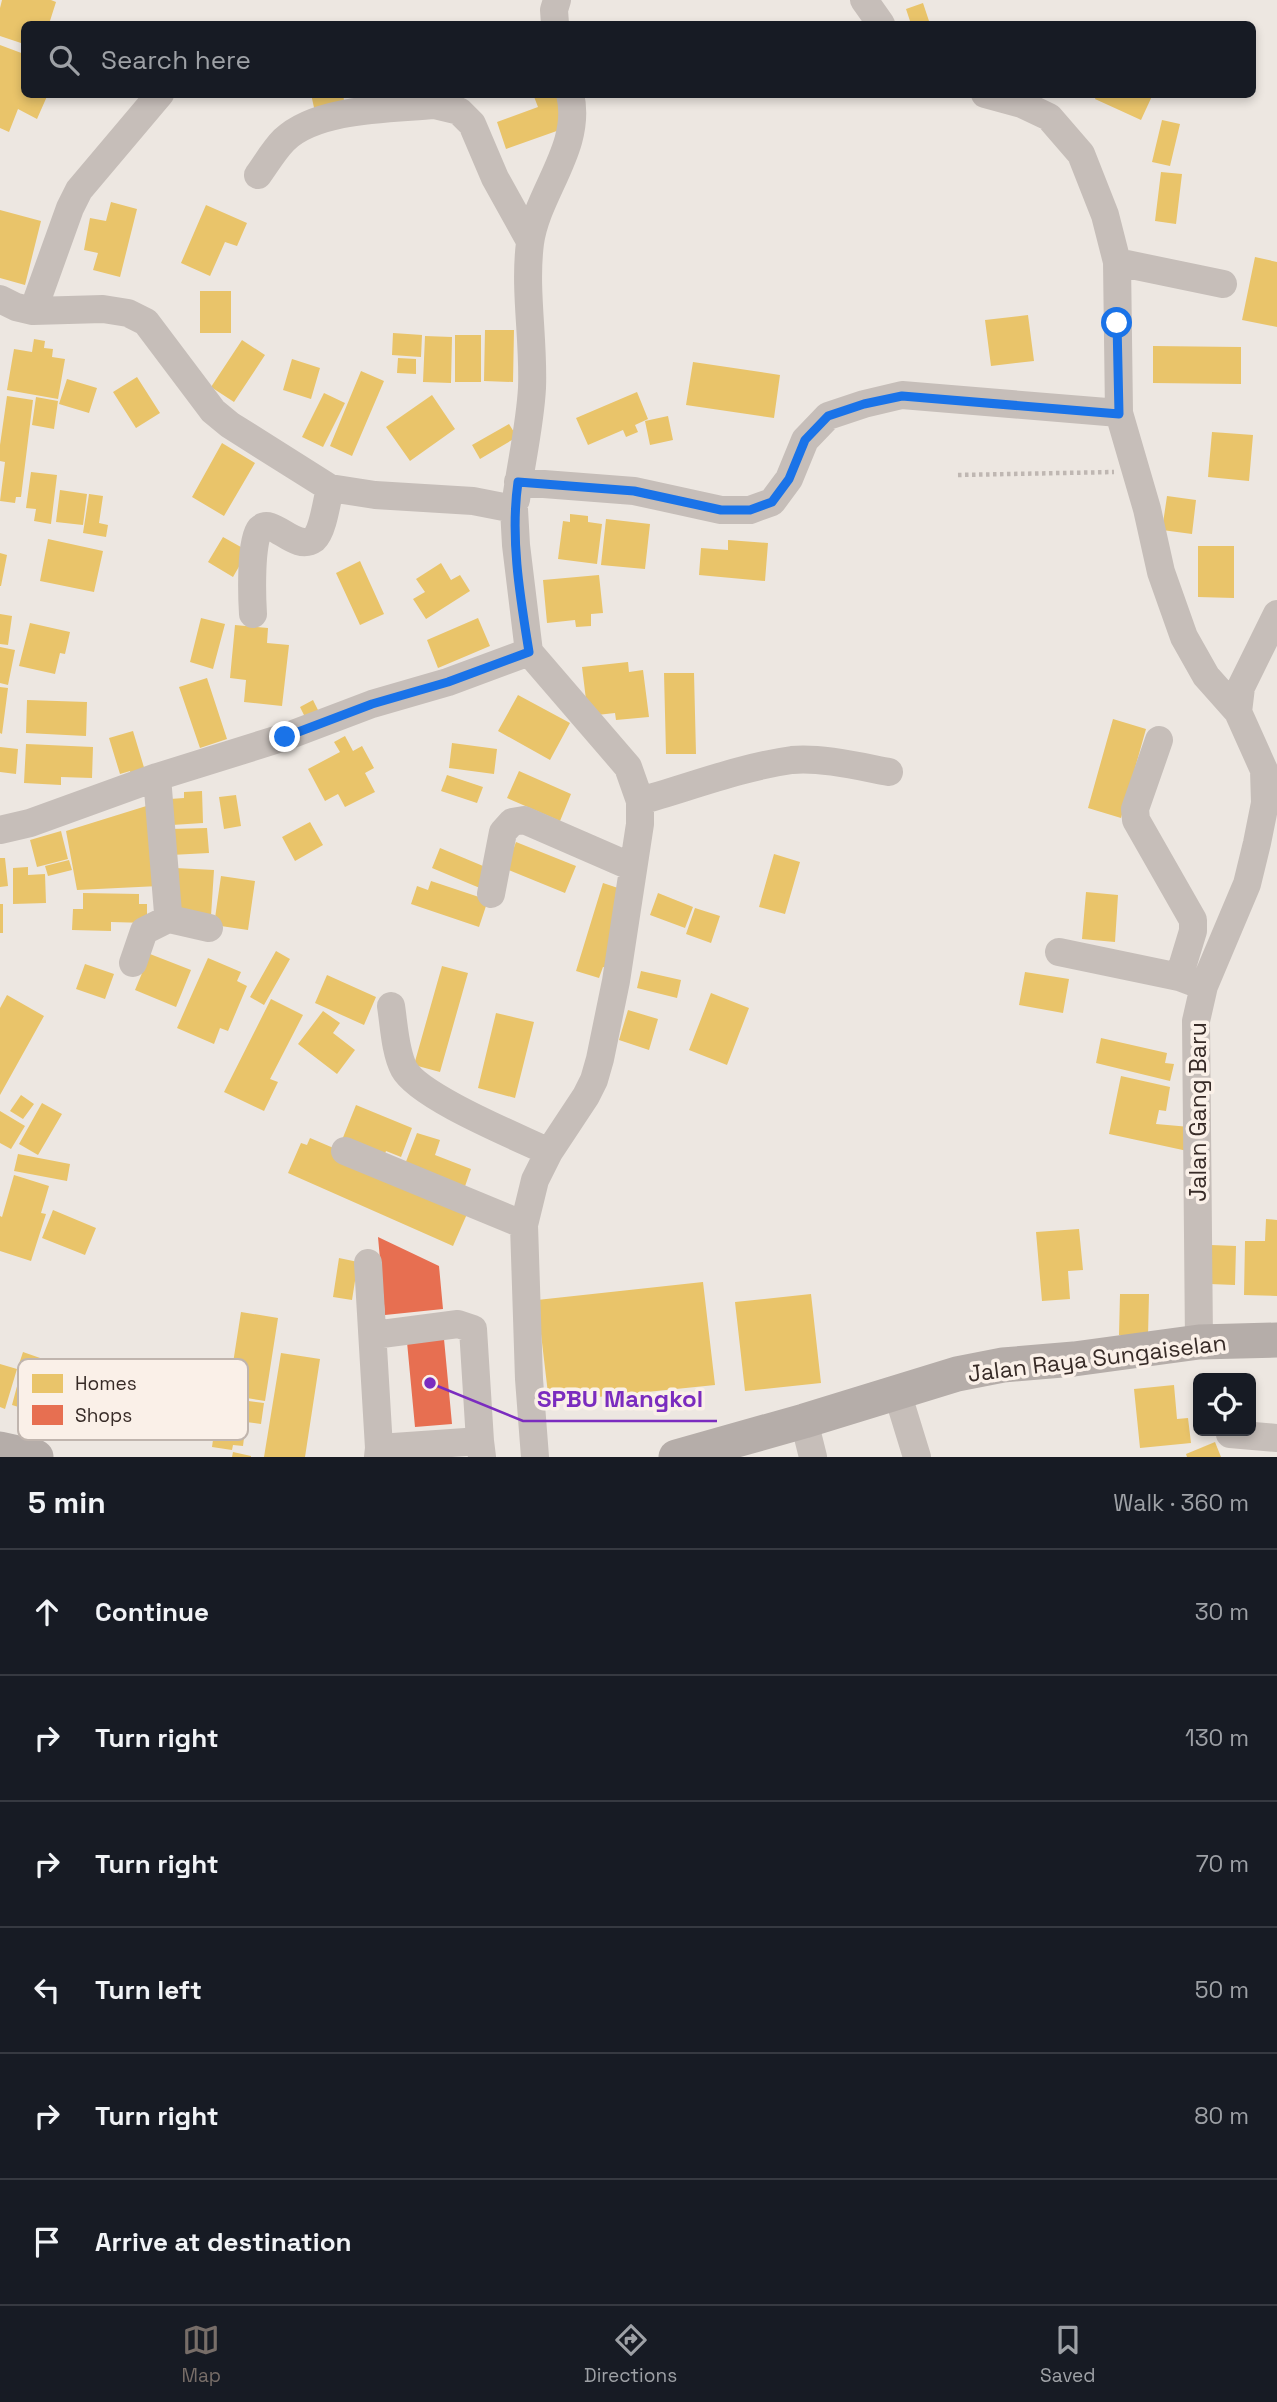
<!DOCTYPE html>
<meta charset="utf-8">
<style>
body{margin:0;font-family:"Space Grotesk",sans-serif;background:#20242c;color:#f1f3f6}
.controls{position:absolute;right:21px;bottom:21px;display:grid;overflow:hidden;border-radius:10px;box-shadow:0 4px 10px #0003}
.controls button{width:63px;height:63px;display:grid;place-items:center;padding:0;border:0;border-bottom:2px solid #363941;background:#171b24;color:#f1f3f6;font:35px sans-serif}
.stop{position:absolute;width:21px;height:21px;margin:-16px;border:5px solid #1a73e8;border-radius:50%;background:#fff}
.stop.end{background:#1a73e8;border-color:#fff;box-shadow:0 2px 7px #0008}
.list{margin:0;padding:0;list-style:none}
h2{display:flex;justify-content:space-between;align-items:center;height:91px;margin:0;padding:0 28px;font-size:30px}
h2 small{font-size:23px;font-weight:400;color:#9ea1a6}
.list li{display:grid;grid-template-columns:46px 1fr auto;gap:21px;align-items:center;box-sizing:border-box;height:126px;padding:0 28px;border-top:2px solid #363941}
.list b{display:block;font-size:26px;white-space:nowrap}
.list em{font-size:23px;font-style:normal;color:#9ea1a6}
.icon{flex:none;width:38px;height:38px;fill:none;stroke:currentColor;stroke-width:2;stroke-linecap:round;stroke-linejoin:round}
.map{position:relative;flex:none;width:1277px;height:1457px;overflow:hidden}
.search{position:absolute;background:#171b24;box-shadow:0 4px 10px #0003;left:21px;right:21px;top:21px;height:77px;display:flex;align-items:center;gap:18px;box-sizing:border-box;padding:0 24px;border-radius:10px;color:#9ea1a6;font-size:26px}
.sheet{height:847px;background:#171b24}
nav{display:flex;justify-content:space-around;align-items:center;box-sizing:border-box;height:98px;border-top:2px solid #363941;background:#171b24;font-size:19px;color:#9ea1a6}
nav a{display:grid;justify-items:center;gap:4px}
nav .on{color:#776d68}
.map>svg:first-child{display:block}
</style>
<div class="map">
<svg width="1277" height="1457" viewBox="0 0 1277 1457">
<rect width="100%" height="100%" fill="#ede7e1"/>
<!-- homes -->
<path fill="#e9c46a" d="M2 0H51L56 2 49 24H24V44L0 36V8Z
M923 3 930 24H911L906 9Z
M0 45 24 54 21 65 24 67V94H48L37 119 18 109 9 132 0 128Z
M311 94H343L345 107 315 112Z
M533 94H556L568 127 506 149 497 122 538 107Z
M1097 94H1153L1141 120 1095 99Z
M1162 120 1180 124 1170 166 1152 162Z
M1161 172 1182 174 1176 224 1155 221Z
M111 202 137 209 120 277 93 270 98 253 84 250 90 218 106 221Z
M206 205 247 223 237 246 225 242 210 276 181 263Z
M0 210 41 221 25 285 0 278Z
M1255 257 1277 262V327L1242 320Z
M200 291H231V333H200Z
M1028 315 1034 361 991 366 985 320Z
M485 330H514L513 382 484 381Z
M393 333 422 335 421 357 392 355Z
M455 335H481V382H455Z
M425 336 452 337 451 383 423 382Z
M34 339 45 341 44 348 53 349 52 357 65 359 58 399 7 390 14 349 32 352Z
M242 340 265 355 234 402 211 387Z
M1153 346 1241 347V384L1153 383Z
M398 358 416 359V374L397 373Z
M292 359 320 368 311 399 283 390Z
M693 362 780 375 774 418 686 405Z
M361 371 384 381 352 456 330 446Z
M137 377 160 413 136 428 113 392Z
M67 379 97 388 89 413 59 404Z
M637 392 648 419 635 425 638 432 626 437 623 430 588 445 576 418Z
M324 393 345 403 323 447 302 437Z
M432 395 455 429 410 461 386 427Z
M7 396 33 400 21 497H16L15 503 0 501 5 462 0 461V445Z
M36 397 58 401 54 429 32 425Z
M668 416 673 440 650 445 645 421Z
M509 424 517 437 480 459 472 445Z
M1212 432 1253 435 1249 481 1208 477Z
M222 443 255 463 224 516 192 497Z
M31 472 57 475 51 524 34 521 36 509 26 508Z
M60 490 87 494 83 525 56 522Z
M89 494 103 496 99 523 108 525 106 537 83 533Z
M1167 496 1196 500 1192 534 1162 530Z
M570 514 588 516V522L602 524 597 564 558 559 563 521 570 522Z
M606 519 650 524 645 569 601 565Z
M223 537 248 551 233 577 208 562Z
M48 539 103 551 94 592 40 581Z
M728 540 768 543 765 581 699 575 701 548 728 550Z
M1198 546H1234V598L1198 597Z
M0 553 7 555 1 586H0Z
M360 561 384 614 360 625 336 573Z
M441 563 451 580 460 575 470 591 426 619 413 599 425 592 416 579Z
M599 575 603 613 591 614V626L576 627 575 620 547 623 543 580Z
M0 614 12 616 8 645 0 644Z
M201 618 225 624 213 669 190 662Z
M478 618 490 646 438 668 427 640Z
M30 623 70 632 65 654 60 653 55 674 19 666Z
M235 625 268 628 267 643 289 645 282 706 244 702 246 680 230 678Z
M0 647 15 650 8 685 0 683Z
M628 662 629 672 643 670 649 717 616 720 615 713 588 716 582 667Z
M664 673H694L696 754H666Z
M207 678 227 739 200 748 179 687Z
M0 687 8 688 2 734 0 733Z
M518 695 570 723 550 760 498 731Z
M27 700 87 702 86 736 26 733Z
M313 700 320 714 307 721 300 707Z
M1113 719 1146 729 1121 818 1088 808Z
M133 731 146 774 132 779 130 771 120 774 109 738Z
M345 736 353 751 362 746 374 768 365 773 375 792 345 807 338 794 325 801 308 769 340 752 334 742Z
M452 743 497 749 494 774 449 768Z
M26 744 93 747 92 778 61 777V785L24 783Z
M0 747 18 749 16 774 0 772Z
M519 771 571 794 560 821 507 798Z
M447 775 483 787 477 803 441 791Z
M202 791 203 823 172 825 170 799 184 798V792Z
M236 795 241 826 224 829 219 797Z
M156 803 159 886 77 890 66 831Z
M310 822 323 845 295 861 282 837Z
M207 828 209 853 171 855 170 829Z
M61 831 68 859 37 867 30 840Z
M516 842 576 866 565 893 506 869Z
M440 848 495 871 487 891 432 868Z
M774 854 800 862 785 914 759 907Z
M0 858H5L8 886 0 887Z
M69 860 72 870 48 876 45 866Z
M28 867V875L45 874 46 903 13 904V868Z
M175 868 214 870 211 916 172 914Z
M221 876 255 881 248 930 214 925Z
M431 881 488 900 479 927 411 904 417 886 428 890Z
M603 883 621 889 607 968 603 967 599 978 576 971Z
M1086 892 1118 895 1115 942 1082 939Z
M83 893 139 894V904H147V923L111 922V931L72 930 73 909H83Z
M658 893 693 907 685 928 650 915Z
M0 904H3V933H0Z
M695 908 720 916 711 943 686 934Z
M276 951 290 959 264 1005 250 997Z
M150 954 191 970 176 1007 135 990Z
M208 958 241 972 237 981 247 986 228 1031 220 1028 214 1044 177 1028Z
M85 964 114 974 105 999 76 989Z
M442 966 468 973 440 1072 414 1065Z
M641 971 681 980 677 998 637 988Z
M1025 972 1069 979 1063 1013 1019 1005Z
M327 975 376 997 364 1025 315 1003Z
M711 993 749 1008 727 1065 689 1050Z
M7 995 44 1016 0 1095V1008Z
M271 999 303 1015 270 1079 278 1082 264 1111 224 1092Z
M628 1010 658 1019 649 1050 619 1040Z
M323 1011 340 1023 333 1033 355 1050 337 1074 298 1044Z
M496 1013 534 1022 515 1098 478 1088Z
M1101 1038 1167 1053 1165 1063 1174 1064 1170 1081 1096 1063Z
M1121 1076 1170 1087 1166 1111 1159 1110 1156 1124 1190 1127 1192 1152 1109 1134Z
M21 1095 34 1104 23 1119 10 1111Z
M42 1103 62 1114 38 1155 19 1144Z
M356 1105 412 1128 401 1157 386 1151 382 1162 340 1145Z
M0 1111 25 1126 11 1149 0 1143Z
M417 1133 440 1140 435 1155 471 1169 462 1195 402 1172Z
M310 1138 364 1161 467 1214 453 1246 288 1173 301 1143 307 1145Z
M18 1154 70 1164 67 1181 14 1171Z
M14 1175 49 1186 41 1213 46 1214 31 1261 0 1251V1216L2 1217Z
M53 1210 96 1228 85 1255 42 1238Z
M1266 1219 1277 1220V1296L1244 1295 1245 1241H1265Z
M1079 1229 1083 1270 1068 1271 1070 1299 1042 1301 1036 1232Z
M1211 1245 1236 1246 1235 1285 1210 1284Z
M339 1258 358 1262 352 1300 333 1297Z
M703 1282 715 1385 549 1402 537 1300Z
M811 1294 821 1383 745 1391 735 1302Z
M1120 1294H1149L1148 1336 1119 1335Z
M241 1312 278 1318 265 1401 228 1395Z
M23 1352 60 1365 54 1383 17 1370Z
M281 1353 320 1359 305 1457H264Z
M0 1364 17 1369 5 1409 0 1407Z
M20 1375 46 1383 38 1413 12 1405Z
M1174 1385 1177 1419 1188 1418 1191 1443 1140 1448 1134 1389Z
M146 1397 173 1401 167 1441 140 1437Z
M219 1397 264 1403 261 1424 246 1422 243 1446 233 1445 232 1450 212 1447Z
M1215 1442 1221 1457H1187L1186 1454Z
M233 1452 251 1456V1457H232Z"/>
<!-- shops -->
<path fill="#e76f51" d="M378 1237 439 1266 443 1309 385 1315Z
M444 1339 452 1424 415 1427 407 1342Z"/>
<g fill="none" stroke-linecap="round" stroke-linejoin="round">
<!-- path -->
<path stroke="#bfb7b2" stroke-width="4.5" stroke-dasharray="3.5 3.5" stroke-linecap="butt" d="M958 475 1114 472"/>
<!-- minor -->
<path stroke="#c6beb9" stroke-width="28" d="M864 0 881 24
M555 24 554 10 557 0
M985 94 1022 104 1049 117 1081 154 1105 215 1117 262 1119 413 1147 509 1161 572 1184 637 1206 676 1238 712
M258 175C266 164 274 150 284 140 317 108 390 109 434 105L459 111 472 124 495 178 530 241
M1117 262 1223 284
M0 299 16 307 33 311 103 309 128 313 146 322 213 411 230 425 330 488 375 495 473 501 514 509 516 545 529 652 628 767 640 801V824L616 981 600 1059 594 1080 586 1096 549 1152 535 1180 524 1225 529 1379 535 1457
M33 311 70 208 79 190 160 94
M518 482 634 491 721 510H750L772 502 789 479 805 440 828 416 864 404 902 395 1119 413
M516 500C521 463 530 425 532 388 534 340 524 290 530 243 537 192 583 147 570 94
M253 614C252 598 250 541 260 529 273 516 295 553 314 539 323 531 327 500 330 488
M1159 740 1135 809 1136 820 1193 920V931L1179 977
M157 777 168 913 174 920 209 928
M640 801C690 787 741 767 792 760 820 757 862 767 889 772
M0 830 30 823 157 777 285 737 372 704 448 682 529 652
M491 894 503 832 512 822 524 820 632 867
M1059 952 1179 977 1195 983
M133 963 144 931 170 918
M391 1006C394 1025 395 1052 404 1069 419 1097 518 1137 549 1152
M345 1151 524 1225
M368 1263 379 1448
M374 1335 458 1324 473 1329 480 1441
M1199 1342 1196 1021 1204 986 1247 884 1257 843 1265 803 1264 770 1238 712 1241 687 1277 614
M897 1392 917 1457
M804 1421 813 1457
M1230 1434 1277 1438
M378 1457 379 1448 480 1441 482 1457"/>
<!-- major -->
<path stroke="#b5ada9" stroke-width="35" d="M0 1449 36 1457
M676 1457 804 1421 957 1374 1003 1365 1074 1359 1199 1342 1277 1340"/>
</g>
<g fill="none" stroke-linecap="round" stroke-linejoin="round">
<!-- route -->
<path stroke="#1a73e8" stroke-width="9" d="M285 737 372 704 448 682 529 652C520 596 510 538 518 482L634 491 721 510H750L772 502 789 479 805 440 828 416 864 404 902 396 1119 414 1117 323"/>
</g>
<g text-anchor="middle" dominant-baseline="central" stroke-width="7" stroke-linejoin="round" paint-order="stroke">
<!-- street labels -->
<g font-size="23" fill="#372b27" stroke="#faf0e8">
<text transform="translate(1198 1112) rotate(-90)">Jalan Gang Baru</text>
<text transform="translate(1097 1358) rotate(-7)">Jalan Raya Sungaiselan</text>
</g>
</g>
<!-- legend -->
<rect x="18" y="1359" width="230" height="81" rx="10" fill="#faf0e8" stroke="#c0b5ae" stroke-width="2"/>
<rect x="32" y="1374" width="31" height="19" fill="#e9c46a"/>
<rect x="32" y="1405" width="31" height="20" fill="#e76f51"/>
<g font-size="19" fill="#372b27">
<text x="75" y="1390">Homes</text>
<text x="75" y="1422">Shops</text>
</g>
<!-- callouts -->
<path fill="none" stroke="#7b2cbf" stroke-width="2.5" d="M430 1383L523 1421H717"/>
<circle fill="#7b2cbf" stroke="#faf0e8" stroke-width="2.5" cx="430" cy="1383" r="7"/>
<g font-size="24" text-anchor="middle" font-weight="bold" fill="#7b2cbf" stroke="#faf0e8" stroke-width="7" stroke-linejoin="round" paint-order="stroke">
<text x="620" y="1407">SPBU Mangkol</text>
</g>
</svg>
<div class="controls">
<button><svg class="icon" aria-label="locate" viewBox="0 0 24 24"><circle cx="12" cy="12" r="6"/><path d="M12 2v4M12 18v4M2 12h4M18 12h4"/></svg></button>
</div>
<div class="stop" style="left:1117px;top:323px"></div>
<div class="stop end" style="left:285px;top:737px"></div>
<div class="search"><svg class="icon" aria-label="search" viewBox="0 0 24 24"><circle cx="10" cy="10" r="6"/><path d="M15 15l6 6"/></svg>Search here</div>
</div>
<section class="sheet">
<h2>5 min<small>Walk · 360 m</small></h2>
<ul class="list">
<li><svg class="icon" aria-label="ahead" viewBox="0 0 24 24"><path d="M12 20V5M6 11l6-6 6 6"/></svg><div><b>Continue</b></div><em>30 m</em></li>
<li><svg class="icon" aria-label="right" viewBox="0 0 24 24"><path d="M7 20v-9h11M14 6l5 5-5 5"/></svg><div><b>Turn right</b></div><em>130 m</em></li>
<li><svg class="icon" aria-label="right" viewBox="0 0 24 24"><path d="M7 20v-9h11M14 6l5 5-5 5"/></svg><div><b>Turn right</b></div><em>70 m</em></li>
<li><svg class="icon" aria-label="left" viewBox="0 0 24 24"><path d="M17 20v-9H6M10 6l-5 5 5 5"/></svg><div><b>Turn left</b></div><em>50 m</em></li>
<li><svg class="icon" aria-label="right" viewBox="0 0 24 24"><path d="M7 20v-9h11M14 6l5 5-5 5"/></svg><div><b>Turn right</b></div><em>80 m</em></li>
<li><svg class="icon" aria-label="arrive" viewBox="0 0 24 24"><path d="M6 21V4h12l-3 4 3 4H6"/></svg><div><b>Arrive at destination</b></div></li>
</ul>
</section>
<nav>
<a class="on"><svg class="icon" aria-label="map" viewBox="0 0 24 24"><path d="M3 6l6-2 6 2 6-2v14l-6 2-6-2-6 2zM9 4v14M15 6v14"/></svg>Map</a>
<a><svg class="icon" aria-label="directions" viewBox="0 0 24 24"><path d="M12 3l9 9-9 9-9-9zM9 14v-3h6M13 9l2 2-2 2"/></svg>Directions</a>
<a><svg class="icon" aria-label="saved" viewBox="0 0 24 24"><path d="M7 4h10v16l-5-4-5 4z"/></svg>Saved</a>
</nav>
